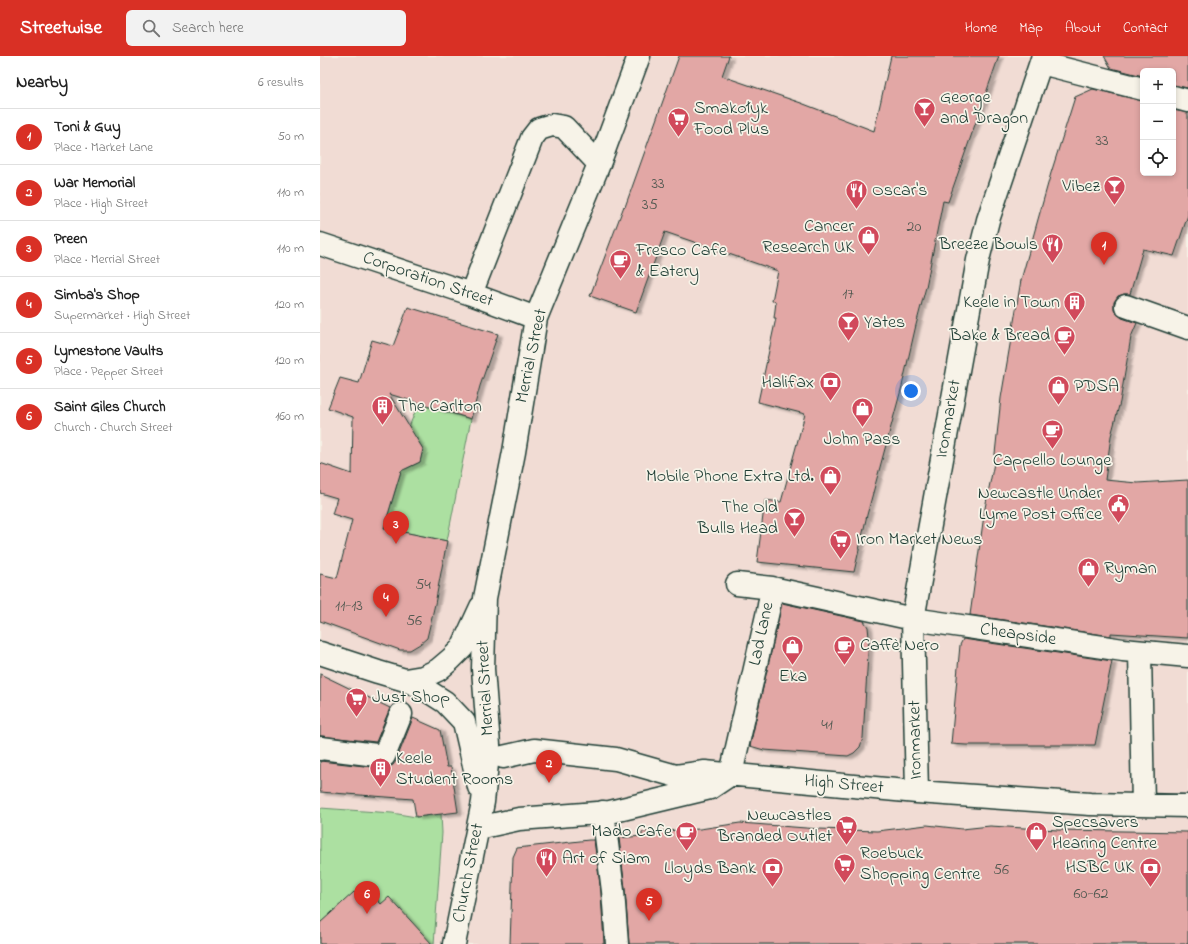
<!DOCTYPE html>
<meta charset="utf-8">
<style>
body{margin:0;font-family:"Indie Flower",sans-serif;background:#f2f2f2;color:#222}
.controls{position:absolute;right:12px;top:12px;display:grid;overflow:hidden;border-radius:6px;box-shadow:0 2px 6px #0003}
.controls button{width:36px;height:36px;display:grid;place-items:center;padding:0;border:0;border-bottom:1px solid #e0e0e0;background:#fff;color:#222;font:20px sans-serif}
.you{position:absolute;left:591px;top:335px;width:14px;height:14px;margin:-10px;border:3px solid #fff;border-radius:50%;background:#1a73e8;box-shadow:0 0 0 6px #1a73e833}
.badge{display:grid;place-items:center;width:26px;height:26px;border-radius:50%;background:#d93025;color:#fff;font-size:13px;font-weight:700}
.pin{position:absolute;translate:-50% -33px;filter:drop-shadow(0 1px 2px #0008)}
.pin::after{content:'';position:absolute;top:21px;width:14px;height:12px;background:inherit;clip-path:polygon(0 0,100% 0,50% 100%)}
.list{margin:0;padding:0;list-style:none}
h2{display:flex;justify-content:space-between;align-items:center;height:52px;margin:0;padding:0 16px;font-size:17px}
h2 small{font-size:13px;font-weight:400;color:#767676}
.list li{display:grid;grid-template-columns:26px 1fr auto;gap:12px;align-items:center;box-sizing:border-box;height:56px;padding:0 16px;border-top:1px solid #e0e0e0}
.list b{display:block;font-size:15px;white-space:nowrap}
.list p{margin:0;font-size:13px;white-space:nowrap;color:#767676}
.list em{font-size:13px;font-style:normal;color:#767676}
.icon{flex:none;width:22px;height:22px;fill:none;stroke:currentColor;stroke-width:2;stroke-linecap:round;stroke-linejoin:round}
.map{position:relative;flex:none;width:868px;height:888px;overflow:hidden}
header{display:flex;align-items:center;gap:24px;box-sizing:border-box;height:56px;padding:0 20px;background:#d93025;color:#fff}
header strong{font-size:19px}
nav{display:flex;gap:22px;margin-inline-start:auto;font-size:14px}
.search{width:280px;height:36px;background:#f2f2f2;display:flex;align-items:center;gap:10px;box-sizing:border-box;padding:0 14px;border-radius:6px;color:#767676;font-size:15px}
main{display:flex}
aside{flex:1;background:#fff}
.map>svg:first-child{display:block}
</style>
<header>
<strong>Streetwise</strong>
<div class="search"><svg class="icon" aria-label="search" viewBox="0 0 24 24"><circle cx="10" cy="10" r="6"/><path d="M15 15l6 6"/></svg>Search here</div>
<nav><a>Home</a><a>Map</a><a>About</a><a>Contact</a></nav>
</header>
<main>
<aside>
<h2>Nearby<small>6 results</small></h2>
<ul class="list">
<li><span class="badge">1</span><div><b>Toni &amp; Guy</b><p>Place · Market Lane</p></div><em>50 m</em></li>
<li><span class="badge">2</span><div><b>War Memorial</b><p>Place · High Street</p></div><em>110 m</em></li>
<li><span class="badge">3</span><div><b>Preen</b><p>Place · Merrial Street</p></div><em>110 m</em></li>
<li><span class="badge">4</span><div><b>Simba's Shop</b><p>Supermarket · High Street</p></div><em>120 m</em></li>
<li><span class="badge">5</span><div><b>Lymestone Vaults</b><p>Place · Pepper Street</p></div><em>120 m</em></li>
<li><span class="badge">6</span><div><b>Saint Giles Church</b><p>Church · Church Street</p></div><em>160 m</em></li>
</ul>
</aside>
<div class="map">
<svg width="868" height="888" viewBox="0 0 868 888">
<defs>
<filter id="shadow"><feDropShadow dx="4.5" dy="2.5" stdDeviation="1" flood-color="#0004"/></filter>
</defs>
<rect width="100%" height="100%" fill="#f7f3e8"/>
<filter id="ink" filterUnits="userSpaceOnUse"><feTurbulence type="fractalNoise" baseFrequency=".025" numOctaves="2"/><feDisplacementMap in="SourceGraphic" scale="8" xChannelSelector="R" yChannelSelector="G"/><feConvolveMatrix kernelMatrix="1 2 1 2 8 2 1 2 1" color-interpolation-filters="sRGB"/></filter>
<g filter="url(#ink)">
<!-- built -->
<path fill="#f1dcd4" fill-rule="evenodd" d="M0 0H868V888H114L122 777 121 758 96 761 72 757 0 752ZM823 15H853V117H823Z"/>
<!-- green -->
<path fill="#ace0a1" stroke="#668e6a" d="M98 348 151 363 127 485 64 472 82 412 86 413 100 406 103 393 96 381 86 379Z
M0 752 72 757 96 761 121 758 122 777 114 888H0Z"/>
<!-- building -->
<path fill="#e2a7a5" stroke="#1f3d34" filter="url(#shadow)" d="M359 0H409L402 20 481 47 554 75 571 0H679L628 146 623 145 606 231 596 269 582 330 547 459 534 516 437 506 445 444 461 446 485 358 438 346 456 262H454L456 246 452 245 458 215 345 176 316 256 270 240 304 150 305 151Z
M784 0H868V32L853 29V15H823V20L791 12Z
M773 33 823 45V117H853V54L868 57V159L854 200 823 193 810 238H804L798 240 794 246V253L797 258 802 262 817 267 811 281 800 346 791 380 785 424 817 427 868 424V582L791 577V580L650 559 665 452 674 407 681 342 701 224 731 117 755 41Z
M88 251 178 278 160 330 151 363 69 338 103 393 100 406 81 415 64 472 127 485 115 548 107 582 100 588 90 594H80L0 565V518L17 522 32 464 12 458 17 442 0 437V407L32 418 33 361 8 352 20 322 39 327 52 284 73 290Z
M462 547 544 565 548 571 549 581 543 682 540 691 534 697 528 700 444 694 430 690Z
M643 583 792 605 775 689H646L631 688 640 589Z
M0 618 70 652 56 686 0 680Z
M93 662 120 674 127 711H131L138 756 96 761 93 743 0 736V705L62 712H68L73 709 76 705Z
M420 767 499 773 557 775 607 769 642 773 670 770 738 774 868 776V888H309L305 833 299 782 322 780V776L380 773Z
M269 784H274L281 836 284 888H190L193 801 197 792Z
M49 835 61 848 69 841 112 888H0V867L34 836 41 842Z"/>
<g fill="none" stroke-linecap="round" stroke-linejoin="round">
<defs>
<path id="minor" d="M721 7 823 33
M853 41 868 45
M0 188 151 238 216 262
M151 238 212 82 219 73 232 69 244 71 279 108
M806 250 868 272
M417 528 452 532
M820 596 823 749
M0 597 58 616 85 624 103 632 125 646 144 666 159 731
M85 624 103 621 118 614 131 603 142 592 161 551
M0 693 1 692 64 700 81 658
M183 701 214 694 296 703 356 720 385 716 597 736 770 748 868 750
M411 718 448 555 452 532 593 563 803 594 868 600
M597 736 593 563 658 204 668 164 723 0
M283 756 293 835 297 888
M158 772 199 763 290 756 390 732 411 718
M134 888 163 746 169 689 163 613 165 542 194 396 216 262 279 108 319 0"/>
</defs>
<!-- minor casing -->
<use href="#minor" stroke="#1f3d34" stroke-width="25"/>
<!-- minor -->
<use href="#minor" stroke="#f7f3e8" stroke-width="22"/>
</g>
</g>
<!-- icons -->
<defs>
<symbol id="bar-pin" viewBox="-11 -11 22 30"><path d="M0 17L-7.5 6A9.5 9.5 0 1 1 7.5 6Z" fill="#d1495b" stroke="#f7f3e8"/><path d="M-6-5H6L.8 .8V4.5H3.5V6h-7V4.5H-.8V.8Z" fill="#fff"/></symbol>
<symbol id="supermarket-pin" viewBox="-11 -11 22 30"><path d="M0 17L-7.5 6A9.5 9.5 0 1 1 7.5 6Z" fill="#d1495b" stroke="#f7f3e8"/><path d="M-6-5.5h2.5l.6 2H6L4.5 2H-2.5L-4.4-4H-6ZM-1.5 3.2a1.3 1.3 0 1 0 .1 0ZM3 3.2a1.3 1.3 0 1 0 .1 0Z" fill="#fff"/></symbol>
<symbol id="restaurant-pin" viewBox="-11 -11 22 30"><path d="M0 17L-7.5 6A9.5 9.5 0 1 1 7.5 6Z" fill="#d1495b" stroke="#f7f3e8"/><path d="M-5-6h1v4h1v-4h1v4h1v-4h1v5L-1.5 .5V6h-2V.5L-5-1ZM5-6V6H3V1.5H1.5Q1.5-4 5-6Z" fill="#fff"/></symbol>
<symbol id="shop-pin" viewBox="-11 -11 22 30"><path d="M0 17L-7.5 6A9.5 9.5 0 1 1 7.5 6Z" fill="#d1495b" stroke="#f7f3e8"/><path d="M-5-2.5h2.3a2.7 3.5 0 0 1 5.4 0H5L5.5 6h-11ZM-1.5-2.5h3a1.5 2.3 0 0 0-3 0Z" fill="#fff"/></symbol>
<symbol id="cafe-pin" viewBox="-11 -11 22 30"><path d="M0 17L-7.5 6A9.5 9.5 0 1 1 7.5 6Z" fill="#d1495b" stroke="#f7f3e8"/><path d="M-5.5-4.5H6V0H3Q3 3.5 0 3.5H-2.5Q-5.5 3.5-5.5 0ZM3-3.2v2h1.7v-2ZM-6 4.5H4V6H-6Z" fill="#fff"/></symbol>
<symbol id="building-pin" viewBox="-11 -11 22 30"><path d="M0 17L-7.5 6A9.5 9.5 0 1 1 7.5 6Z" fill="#d1495b" stroke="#f7f3e8"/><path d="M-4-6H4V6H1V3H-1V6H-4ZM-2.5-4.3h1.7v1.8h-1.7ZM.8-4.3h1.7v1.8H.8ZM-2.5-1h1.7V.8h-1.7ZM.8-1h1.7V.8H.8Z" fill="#fff"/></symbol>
<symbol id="bank-pin" viewBox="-11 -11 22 30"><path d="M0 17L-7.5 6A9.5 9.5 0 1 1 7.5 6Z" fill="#d1495b" stroke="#f7f3e8"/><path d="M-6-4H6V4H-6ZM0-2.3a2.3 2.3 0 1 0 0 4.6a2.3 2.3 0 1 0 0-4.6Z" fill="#fff"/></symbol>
<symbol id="civic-pin" viewBox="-11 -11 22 30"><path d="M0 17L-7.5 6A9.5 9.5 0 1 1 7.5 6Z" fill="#d1495b" stroke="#f7f3e8"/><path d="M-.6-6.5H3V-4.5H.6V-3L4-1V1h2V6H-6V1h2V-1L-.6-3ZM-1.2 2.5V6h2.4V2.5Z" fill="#fff"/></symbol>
</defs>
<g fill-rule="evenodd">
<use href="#bar-pin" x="592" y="40" width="25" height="34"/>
<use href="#supermarket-pin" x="346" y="50" width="25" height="34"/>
<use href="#bar-pin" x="782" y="118" width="25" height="34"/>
<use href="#restaurant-pin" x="524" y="122" width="25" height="34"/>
<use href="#shop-pin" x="536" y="168" width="25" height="34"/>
<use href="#restaurant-pin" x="720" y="176" width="25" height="34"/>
<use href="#cafe-pin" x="288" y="192" width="25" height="34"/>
<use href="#building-pin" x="742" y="234" width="25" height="34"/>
<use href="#bar-pin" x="516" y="254" width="25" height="34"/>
<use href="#cafe-pin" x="732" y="268" width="25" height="34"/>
<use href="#bank-pin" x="498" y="314" width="25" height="34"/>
<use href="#shop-pin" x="726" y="318" width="25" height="34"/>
<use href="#building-pin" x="50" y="338" width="25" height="34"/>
<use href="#shop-pin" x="530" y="340" width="25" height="34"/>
<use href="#cafe-pin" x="720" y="362" width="25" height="34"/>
<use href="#shop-pin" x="498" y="408" width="25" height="34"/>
<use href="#civic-pin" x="786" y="436" width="25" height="34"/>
<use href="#bar-pin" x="462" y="450" width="25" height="34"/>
<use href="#supermarket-pin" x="508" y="472" width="25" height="34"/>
<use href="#shop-pin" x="756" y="500" width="25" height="34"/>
<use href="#shop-pin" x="460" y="578" width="25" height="34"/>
<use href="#cafe-pin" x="512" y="578" width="25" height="34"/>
<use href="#supermarket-pin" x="24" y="630" width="25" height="34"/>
<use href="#building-pin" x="48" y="700" width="25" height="34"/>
<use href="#supermarket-pin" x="514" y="758" width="25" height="34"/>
<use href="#cafe-pin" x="354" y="764" width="25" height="34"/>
<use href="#shop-pin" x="704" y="764" width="25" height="34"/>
<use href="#restaurant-pin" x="214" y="790" width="25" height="34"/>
<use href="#supermarket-pin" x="512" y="796" width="25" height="34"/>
<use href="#bank-pin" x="818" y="800" width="25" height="34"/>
<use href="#bank-pin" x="440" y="800" width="25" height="34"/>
</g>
<g text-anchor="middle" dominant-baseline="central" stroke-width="3.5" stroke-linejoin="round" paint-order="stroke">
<!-- number labels -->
<g font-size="16" fill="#505850">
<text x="782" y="85">33</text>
<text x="338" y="128">33</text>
<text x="330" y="149">35</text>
<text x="594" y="171">20</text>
<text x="528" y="238">17</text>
<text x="103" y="529">54</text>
<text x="29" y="550">11-13</text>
<text x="94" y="565">56</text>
<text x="507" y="669">41</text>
<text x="681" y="814">56</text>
<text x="771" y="838">60-62</text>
</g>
<!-- poi labels -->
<g font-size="18" fill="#1f3d34" stroke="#f7f3e8" text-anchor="start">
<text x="620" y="42">George<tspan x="620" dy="21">and Dragon</tspan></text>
<text x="374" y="53">Smakołyk<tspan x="374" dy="21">Food Plus</tspan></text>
<text x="780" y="131" text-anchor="end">Vibez</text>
<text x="552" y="135">Oscar's</text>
<text x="534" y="171" text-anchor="end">Cancer<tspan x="534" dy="21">Research UK</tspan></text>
<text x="718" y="189" text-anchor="end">Breeze Bowls</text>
<text x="316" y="195">Fresco Cafe<tspan x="316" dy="21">&amp; Eatery</tspan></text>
<text x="740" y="247" text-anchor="end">Keele in Town</text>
<text x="544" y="267">Yates</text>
<text x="730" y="280" text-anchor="end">Bake &amp; Bread</text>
<text x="494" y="327" text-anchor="end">Halifax</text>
<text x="754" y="331">PDSA</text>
<text x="78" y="351">The Carlton</text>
<text x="542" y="384" text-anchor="middle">John Pass</text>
<text x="732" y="405" text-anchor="middle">Cappello Lounge</text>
<text x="494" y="421" text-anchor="end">Mobile Phone Extra Ltd.</text>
<text x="782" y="438" text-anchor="end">Newcastle Under<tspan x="782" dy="21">Lyme Post Office</tspan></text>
<text x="458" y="452" text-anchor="end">The Old<tspan x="458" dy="21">Bulls Head</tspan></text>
<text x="536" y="484">Iron Market News</text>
<text x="784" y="513">Ryman</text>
<text x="540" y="590">Caffè Nero</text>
<text x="473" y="621" text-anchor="middle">Eka</text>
<text x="52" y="642">Just Shop</text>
<text x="76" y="703">Keele<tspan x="76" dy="21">Student Rooms</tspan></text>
<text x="512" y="760" text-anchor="end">Newcastles<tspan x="512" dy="21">Branded Outlet</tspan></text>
<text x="732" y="767">Specsavers<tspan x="732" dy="21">Hearing Centre</tspan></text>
<text x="352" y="776" text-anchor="end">Mado Cafe</text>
<text x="540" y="798">Roebuck<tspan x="540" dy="21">Shopping Centre</tspan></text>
<text x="242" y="803">Art of Siam</text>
<text x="814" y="812" text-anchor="end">HSBC UK</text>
<text x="436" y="813" text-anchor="end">Lloyds Bank</text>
</g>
<!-- street labels -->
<g font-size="18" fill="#1f3d34" stroke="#f7f3e8">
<text transform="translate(108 224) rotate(19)">Corporation Street</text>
<text transform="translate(212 300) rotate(-78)">Merrial Street</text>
<text transform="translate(629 363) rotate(-80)">Ironmarket</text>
<text transform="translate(442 578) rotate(-78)">Lad Lane</text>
<text transform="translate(698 579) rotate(8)">Cheapside</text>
<text transform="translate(166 632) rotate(-93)">Merrial Street</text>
<text transform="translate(596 684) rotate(-91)">Ironmarket</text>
<text transform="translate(524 729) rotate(5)">High Street</text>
<text transform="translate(149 817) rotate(-79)">Church Street</text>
</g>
</g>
</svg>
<div class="controls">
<button>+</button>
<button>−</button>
<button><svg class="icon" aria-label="locate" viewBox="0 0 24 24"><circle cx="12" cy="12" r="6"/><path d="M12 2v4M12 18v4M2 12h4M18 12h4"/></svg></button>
</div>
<div class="you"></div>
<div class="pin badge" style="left:784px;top:209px">1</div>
<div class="pin badge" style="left:229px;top:727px">2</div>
<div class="pin badge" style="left:76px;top:488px">3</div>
<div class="pin badge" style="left:66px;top:561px">4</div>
<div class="pin badge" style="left:329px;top:865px">5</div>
<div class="pin badge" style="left:47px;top:858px">6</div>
</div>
</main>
